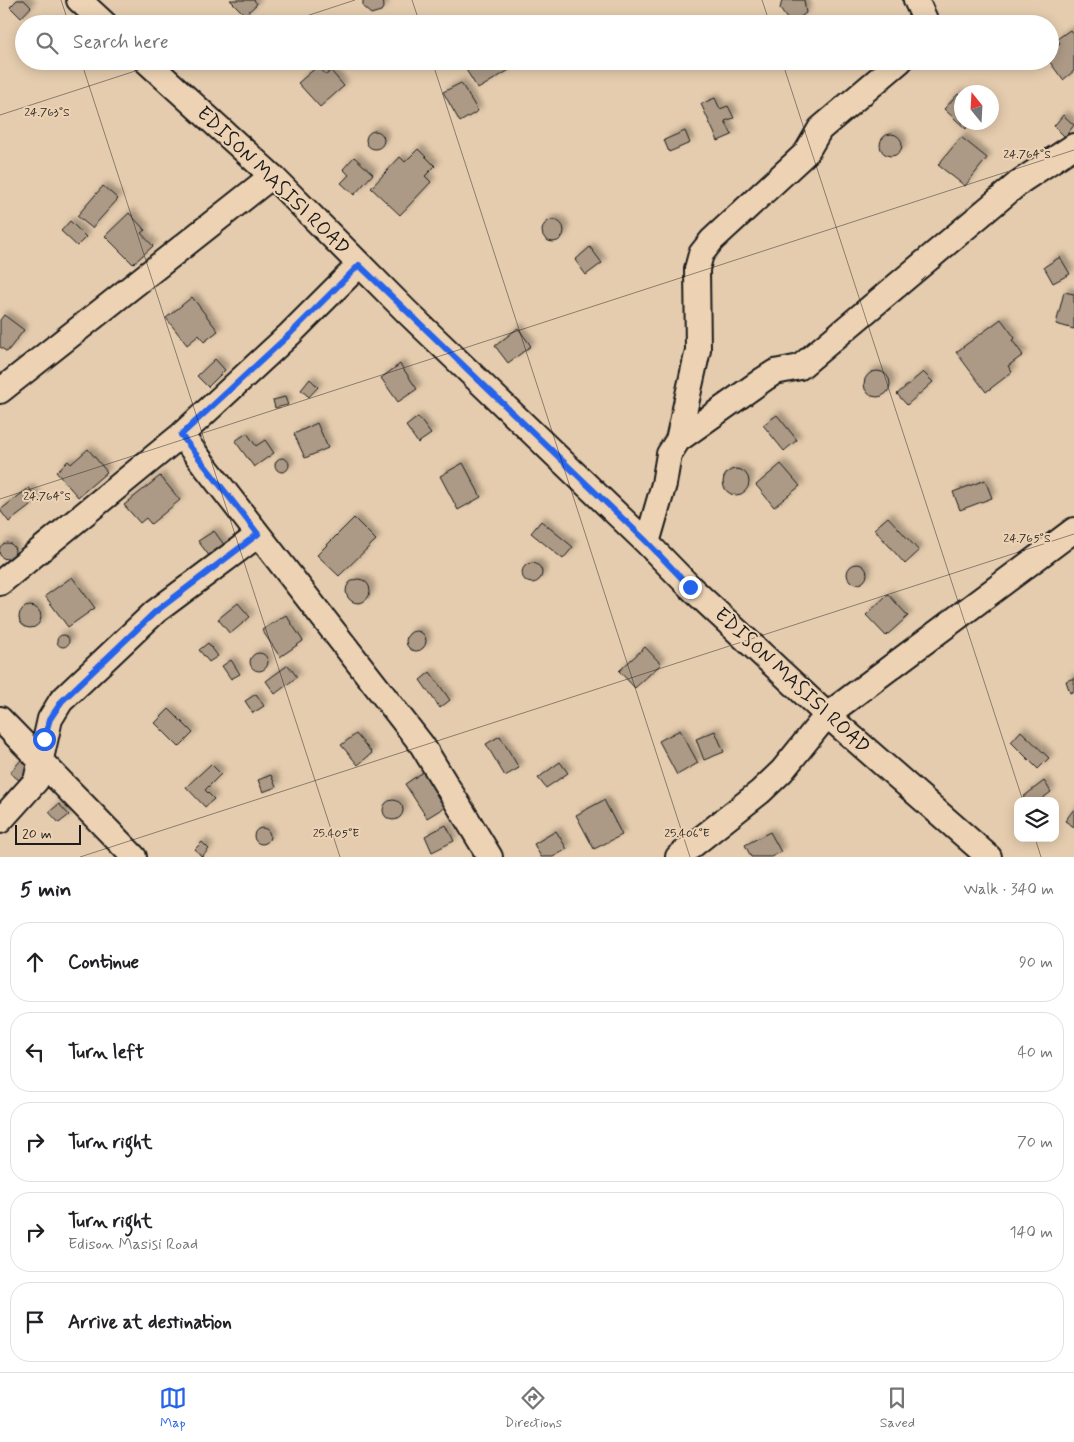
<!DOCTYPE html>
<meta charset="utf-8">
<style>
body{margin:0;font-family:Mynerve,sans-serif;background:#f2f2f2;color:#202124}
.controls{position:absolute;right:15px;bottom:15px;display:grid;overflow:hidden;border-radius:10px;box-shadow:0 2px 12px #0003}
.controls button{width:45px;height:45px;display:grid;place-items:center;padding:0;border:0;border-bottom:1px solid #e0e0e0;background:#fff;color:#202124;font:25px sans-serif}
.compass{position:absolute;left:954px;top:85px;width:45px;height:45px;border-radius:50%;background:#fff;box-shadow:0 2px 12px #0003;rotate:342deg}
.scale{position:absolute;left:15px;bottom:12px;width:66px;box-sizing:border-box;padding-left:5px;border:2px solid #1c1c1c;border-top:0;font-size:14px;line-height:18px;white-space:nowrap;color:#1c1c1c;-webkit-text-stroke:4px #edd3b4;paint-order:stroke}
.stop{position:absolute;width:15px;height:15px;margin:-11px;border:4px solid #2563eb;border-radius:50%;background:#fff}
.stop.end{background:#2563eb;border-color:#fff;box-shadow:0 1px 5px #0008}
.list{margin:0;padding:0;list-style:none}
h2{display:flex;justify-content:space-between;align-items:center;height:65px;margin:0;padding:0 20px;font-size:21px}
h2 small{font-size:16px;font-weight:400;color:#757577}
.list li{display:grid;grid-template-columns:32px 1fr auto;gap:15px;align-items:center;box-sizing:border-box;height:80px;margin:0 10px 10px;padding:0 10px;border:1px solid #e0e0e0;border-radius:20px}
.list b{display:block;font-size:19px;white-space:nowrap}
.list p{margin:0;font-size:16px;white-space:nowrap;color:#757577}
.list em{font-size:16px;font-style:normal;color:#757577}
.icon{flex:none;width:28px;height:28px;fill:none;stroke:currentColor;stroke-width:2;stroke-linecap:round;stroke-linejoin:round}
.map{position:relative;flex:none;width:1074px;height:857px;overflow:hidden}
.search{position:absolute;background:#fff;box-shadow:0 2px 12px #0003;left:15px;right:15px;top:15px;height:55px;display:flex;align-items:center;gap:12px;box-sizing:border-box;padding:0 18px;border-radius:28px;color:#757577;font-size:19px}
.sheet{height:515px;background:#fff}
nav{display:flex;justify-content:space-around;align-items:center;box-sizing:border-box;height:70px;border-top:1px solid #e0e0e0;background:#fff;font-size:14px;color:#757577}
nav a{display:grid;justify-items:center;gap:2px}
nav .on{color:#2563eb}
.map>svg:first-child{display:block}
</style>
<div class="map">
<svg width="1074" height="857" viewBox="0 0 1074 857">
<defs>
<filter id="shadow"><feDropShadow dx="4.5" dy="-4.5" stdDeviation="2.5" flood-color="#0004"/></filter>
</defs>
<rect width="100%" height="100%" fill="#e5ccae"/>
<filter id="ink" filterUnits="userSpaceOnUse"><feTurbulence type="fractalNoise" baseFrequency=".02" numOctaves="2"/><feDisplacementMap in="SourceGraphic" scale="10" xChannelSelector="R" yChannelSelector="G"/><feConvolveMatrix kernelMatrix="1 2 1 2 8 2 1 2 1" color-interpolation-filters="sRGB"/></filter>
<g filter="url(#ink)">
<!-- building -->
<path fill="#ac9a86" stroke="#1c1c1c" filter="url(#shadow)" d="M17 0H24L31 7 21 18 10 7Z
M230 0H254L257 4 245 15Z
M363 0H383L384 6 381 11 371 14 363 7Z
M782 0H804L806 13 795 21 787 19 780 9Z
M1070 30 1074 35V71L1063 80 1049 61 1050 51 1060 43 1057 39Z
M469 61H507L511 69 478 89 463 65Z
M318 66 326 75 331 71 344 86 320 107 298 83Z
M461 83 478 111 460 122 443 92Z
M958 94 962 97V122H971L966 129 944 109Z
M715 98 720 109 728 106 734 118 725 121 732 135 718 141 701 104Z
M1063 115 1074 125 1065 137 1054 126Z
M685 131 690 143 669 152 664 140Z
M366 140a9 9 0 1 1 18 0a9 9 0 1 1-18 0Z
M880 145a11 11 0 1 1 22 0a11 11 0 1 1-22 0Z
M961 137 987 158 965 186 938 165Z
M418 149 435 166 425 176 431 182 400 215 371 188 400 157 405 162Z
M354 157 373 174 354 195 341 183 349 175 343 169Z
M103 186 118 199 92 228 77 216Z
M129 213 145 230 141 233 153 246 133 264 105 236Z
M542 231a11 11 0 1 1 22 0a11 11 0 1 1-22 0Z
M70 221 86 237 77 246 61 231Z
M590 247 602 263 586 275 575 260Z
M1060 257 1070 274 1053 283 1044 267Z
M1064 292 1074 294V329L1056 324Z
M192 297 218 331 204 342 199 335 187 345 166 318Z
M4 315 24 330 7 352 0 347V320Z
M1001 319 1015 338 1012 340 1023 355 1008 366 1012 372 986 392 956 352Z
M518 328 531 346 508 363 495 346Z
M215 359 225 370 208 387 197 376Z
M400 364 417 389 398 402 381 378Z
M864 384a13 13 0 1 1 26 0a13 13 0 1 1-26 0Z
M923 372 933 382 907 405 897 394Z
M310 379 318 387 309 397 301 390Z
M285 397 288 405 275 408 273 400Z
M777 415 797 440 784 451 763 425Z
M418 417 431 434 418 443 406 426Z
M317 423 328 448 305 458 294 434Z
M247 433 256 446 265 440 274 453 254 467 235 441Z
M88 449 107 472 78 497 56 472 68 461 71 464Z
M275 465a7 7 0 1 1 14 0a7 7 0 1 1-14 0Z
M463 463 481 497 458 510 440 476Z
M781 464 800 486 774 507 756 485Z
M723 482a13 13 0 1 1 26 0a13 13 0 1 1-26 0Z
M160 476 180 500 151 524 146 518 140 523 124 505Z
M985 480 992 498 960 510 953 492Z
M29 488 38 500 9 522 0 510Z
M888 517 919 551 905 564 874 529Z
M354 518 376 540 339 576 317 555Z
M541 521 573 547 563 559 531 533Z
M214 531 225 546 210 557 198 541Z
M-1 551a8 8 0 1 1 16 0a8 8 0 1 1-16 0Z
M522 573a10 10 0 1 1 20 0a10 10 0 1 1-20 0Z
M847 574a10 10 0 1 1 20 0a10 10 0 1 1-20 0Z
M72 577 95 608 68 627 45 596Z
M346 591a12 12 0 1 1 24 0a12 12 0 1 1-24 0Z
M888 594 908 616 886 636 866 615Z
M238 603 250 617 230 634 218 619Z
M19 617a11 11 0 1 1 22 0a11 11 0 1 1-22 0Z
M286 615 303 641 280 657 262 630Z
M406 641a10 10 0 1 1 20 0a10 10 0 1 1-20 0Z
M57 641a6 6 0 1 1 12 0a6 6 0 1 1-12 0Z
M208 643 218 656 209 662 199 650Z
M645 647 661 664 635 688 619 671Z
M250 662a9 9 0 1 1 18 0a9 9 0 1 1-18 0Z
M231 660 240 674 231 679 222 666Z
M288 665 297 677 275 694 266 681Z
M430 672 450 700 440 708 420 680Z
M1074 678V691L1070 693 1066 681Z
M256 694 264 706 253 713 245 701Z
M169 709 193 733 179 747 155 723Z
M680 730 698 763 677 775 659 741Z
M715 731 724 752 704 760 696 739Z
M1021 731 1049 758 1038 769 1011 742Z
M356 734 372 753 358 765 341 745Z
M500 736 519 768 505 776 486 744Z
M21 760 30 767 19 780 10 773Z
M560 762 568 773 546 788 538 778Z
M211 764 221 774 205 790 214 799 205 807 186 787Z
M431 767 453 802 427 818 405 784Z
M271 775 276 787 263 792 258 780Z
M1044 781 1051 792 1039 801H1026L1023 797Z
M383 810a10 10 0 1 1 20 0a10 10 0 1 1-20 0Z
M604 800 622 835 594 849 576 815Z
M59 804 69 815 59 823 49 812Z
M1074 809V827L1065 821Z
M446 825 454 841 432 852 425 836Z
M254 836a8 8 0 1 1 16 0a8 8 0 1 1-16 0Z
M556 831 567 849 553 857H541L534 844Z
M770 832 781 852 771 857H751L745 845Z
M202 842 209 849 202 857 195 849Z"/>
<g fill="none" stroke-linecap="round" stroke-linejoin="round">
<defs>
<path id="minor" d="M79 0 105 24
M916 0 927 24
M146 61 272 176 407 312 647 543 690 587 827 715 989 857
M0 391 272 176
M181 435 422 745 490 857
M678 440 698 350 697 269 701 254 712 240 806 153 820 129 900 61
M647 543 664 484 669 454 678 440 764 379 775 372 800 367 1021 181 1074 146
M0 583 181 435 290 334 359 265
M0 719 134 857
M0 821 36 781 50 719 61 701 155 612 258 535
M678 857 760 792 782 771 827 715 1074 530"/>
</defs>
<!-- minor casing -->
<use href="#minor" stroke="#1c1c1c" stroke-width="28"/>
<!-- minor -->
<use href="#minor" stroke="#edd3b4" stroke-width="24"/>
</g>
</g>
<g fill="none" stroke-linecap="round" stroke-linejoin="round" filter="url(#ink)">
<!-- route -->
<path stroke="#2563eb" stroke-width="6" d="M44 739 50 719 62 701 155 612 258 534 181 435 290 334 359 265 647 542 690 587"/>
</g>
<!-- ticks -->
<path fill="none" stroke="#1c1c1c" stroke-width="1" stroke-opacity="0.45" d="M61 0 69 24M412 0 420 24M762 0 770 24M282 24 355 0M81 61 340 857M432 61 690 857M782 61 1023 801M0 115 166 61M0 499 1074 150M1035 838 1041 857M80 857 1074 534"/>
<g text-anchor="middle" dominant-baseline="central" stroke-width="4" stroke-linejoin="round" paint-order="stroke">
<!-- street labels -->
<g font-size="20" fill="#1c1c1c" stroke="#edd3b4">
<text transform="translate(273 181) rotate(44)">EDISON MASISI ROAD</text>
<text transform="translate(792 681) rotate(43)">EDISON MASISI ROAD</text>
</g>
</g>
<g font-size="12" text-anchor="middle" fill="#1c1c1c" stroke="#edd3b4" stroke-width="4" stroke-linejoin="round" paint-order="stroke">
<text x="47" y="116">24.763°S</text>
<text x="1027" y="158">24.764°S</text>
<text x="47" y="500">24.764°S</text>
<text x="1027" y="542">24.765°S</text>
<text x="336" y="837">25.405°E</text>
<text x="687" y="837">25.406°E</text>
</g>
</svg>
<div class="controls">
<button><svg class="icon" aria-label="layers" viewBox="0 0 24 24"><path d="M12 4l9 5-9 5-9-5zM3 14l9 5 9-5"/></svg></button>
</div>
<svg class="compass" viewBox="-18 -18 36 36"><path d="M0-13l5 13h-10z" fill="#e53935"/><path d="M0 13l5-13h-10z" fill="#757577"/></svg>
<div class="scale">20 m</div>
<div class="stop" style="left:44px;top:739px"></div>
<div class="stop end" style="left:690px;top:587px"></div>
<div class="search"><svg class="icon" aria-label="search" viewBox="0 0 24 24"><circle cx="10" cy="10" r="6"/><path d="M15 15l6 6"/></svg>Search here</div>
</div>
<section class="sheet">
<h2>5 min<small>Walk · 340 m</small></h2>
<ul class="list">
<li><svg class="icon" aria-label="ahead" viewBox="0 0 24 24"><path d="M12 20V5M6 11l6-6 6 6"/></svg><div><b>Continue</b></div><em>90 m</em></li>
<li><svg class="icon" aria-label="left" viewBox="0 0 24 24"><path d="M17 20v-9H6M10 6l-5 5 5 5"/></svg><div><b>Turn left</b></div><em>40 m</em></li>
<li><svg class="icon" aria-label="right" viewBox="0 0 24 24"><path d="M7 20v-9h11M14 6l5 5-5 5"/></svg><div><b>Turn right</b></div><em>70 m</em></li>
<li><svg class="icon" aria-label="right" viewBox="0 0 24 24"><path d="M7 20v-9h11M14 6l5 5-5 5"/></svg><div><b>Turn right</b><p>Edison Masisi Road</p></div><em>140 m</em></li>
<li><svg class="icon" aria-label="arrive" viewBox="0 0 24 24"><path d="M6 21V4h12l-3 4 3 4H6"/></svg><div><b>Arrive at destination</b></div></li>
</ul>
</section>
<nav>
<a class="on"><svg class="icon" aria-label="map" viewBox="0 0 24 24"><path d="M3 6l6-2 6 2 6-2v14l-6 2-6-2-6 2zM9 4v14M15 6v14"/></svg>Map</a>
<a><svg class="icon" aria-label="directions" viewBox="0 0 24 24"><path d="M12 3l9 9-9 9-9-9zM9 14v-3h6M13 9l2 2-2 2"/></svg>Directions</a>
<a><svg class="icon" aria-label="saved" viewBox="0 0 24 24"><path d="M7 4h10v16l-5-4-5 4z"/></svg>Saved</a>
</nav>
